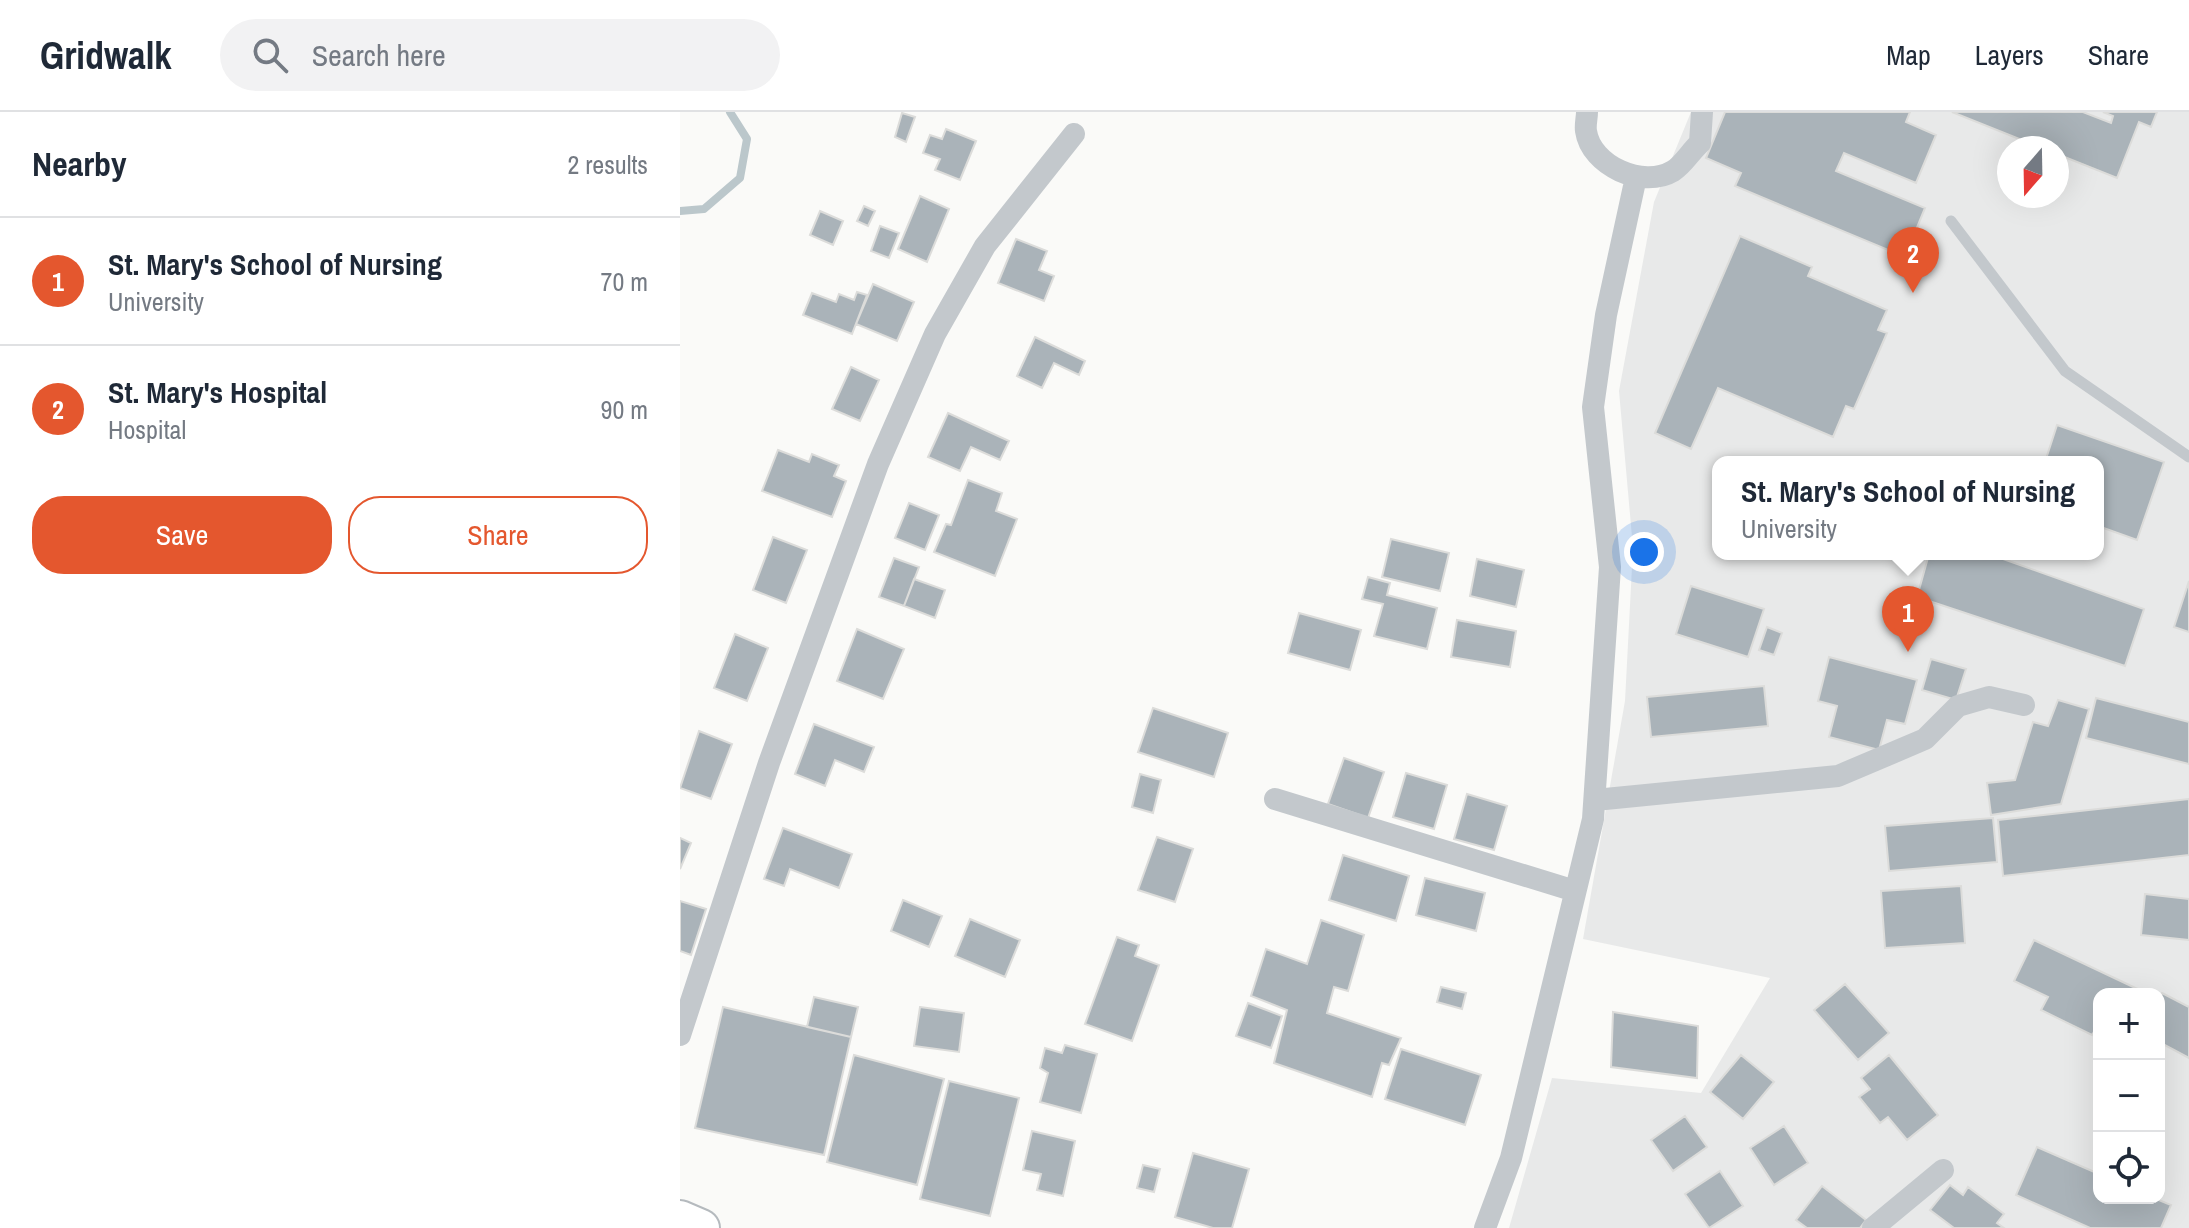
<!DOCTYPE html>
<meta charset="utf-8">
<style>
body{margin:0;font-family:"Archivo Narrow",sans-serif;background:#f2f2f3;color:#1f2937}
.controls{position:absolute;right:24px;bottom:24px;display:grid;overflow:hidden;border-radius:16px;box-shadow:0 8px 32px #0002}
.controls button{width:72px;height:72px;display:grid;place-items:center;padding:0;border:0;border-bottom:2px solid #e0e1e3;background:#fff;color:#1f2937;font:40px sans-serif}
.compass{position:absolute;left:1317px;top:24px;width:72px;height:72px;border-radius:50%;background:#fff;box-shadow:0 8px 32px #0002;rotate:200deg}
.you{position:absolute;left:964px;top:440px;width:28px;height:28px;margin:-20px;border:6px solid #fff;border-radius:50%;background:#1a73e8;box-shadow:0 0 0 12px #1a73e833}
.badge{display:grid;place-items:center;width:52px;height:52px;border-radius:50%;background:#e4572e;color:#fff;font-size:26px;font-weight:700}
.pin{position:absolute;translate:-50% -66px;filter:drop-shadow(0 2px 4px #0008)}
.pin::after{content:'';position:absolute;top:42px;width:28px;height:24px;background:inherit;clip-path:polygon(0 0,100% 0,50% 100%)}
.popup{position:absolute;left:1032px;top:344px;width:392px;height:104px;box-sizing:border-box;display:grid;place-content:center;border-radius:16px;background:#fff;filter:drop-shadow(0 2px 6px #0005);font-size:26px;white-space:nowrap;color:#747a83}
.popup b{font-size:30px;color:#1f2937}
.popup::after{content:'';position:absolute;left:50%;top:100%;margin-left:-16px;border:16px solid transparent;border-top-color:#fff}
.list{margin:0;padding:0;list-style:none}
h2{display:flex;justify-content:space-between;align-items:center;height:104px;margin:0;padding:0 32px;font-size:34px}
h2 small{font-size:26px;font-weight:400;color:#747a83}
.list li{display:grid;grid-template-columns:52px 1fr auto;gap:24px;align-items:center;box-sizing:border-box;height:128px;padding:0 32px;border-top:2px solid #e0e1e3}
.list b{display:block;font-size:30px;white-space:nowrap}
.list p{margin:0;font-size:26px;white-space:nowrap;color:#747a83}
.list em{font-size:26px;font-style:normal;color:#747a83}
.actions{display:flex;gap:16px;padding:24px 32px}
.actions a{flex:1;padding:18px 0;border:2px solid #e4572e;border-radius:32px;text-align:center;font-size:28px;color:#e4572e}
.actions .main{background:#e4572e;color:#fff}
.icon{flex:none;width:44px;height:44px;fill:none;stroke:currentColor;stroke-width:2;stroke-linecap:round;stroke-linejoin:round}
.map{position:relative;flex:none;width:1509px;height:1116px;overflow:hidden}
header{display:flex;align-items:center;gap:48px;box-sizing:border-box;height:112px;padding:0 40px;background:#fff;border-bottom:2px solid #e0e1e3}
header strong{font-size:38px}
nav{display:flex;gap:44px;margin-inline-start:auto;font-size:28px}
.search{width:560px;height:72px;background:#f2f2f3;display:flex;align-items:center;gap:20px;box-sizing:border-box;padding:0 28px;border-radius:44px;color:#747a83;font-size:30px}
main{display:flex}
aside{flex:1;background:#fff}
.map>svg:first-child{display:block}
</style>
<header>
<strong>Gridwalk</strong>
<div class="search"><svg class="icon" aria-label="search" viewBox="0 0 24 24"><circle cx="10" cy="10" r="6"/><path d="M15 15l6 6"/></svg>Search here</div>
<nav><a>Map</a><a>Layers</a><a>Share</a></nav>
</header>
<main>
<aside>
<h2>Nearby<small>2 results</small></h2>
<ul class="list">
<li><span class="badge">1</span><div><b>St. Mary's School of Nursing</b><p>University</p></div><em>70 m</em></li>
<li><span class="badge">2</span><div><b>St. Mary's Hospital</b><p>Hospital</p></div><em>90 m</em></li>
</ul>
<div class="actions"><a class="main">Save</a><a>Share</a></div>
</aside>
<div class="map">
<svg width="1509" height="1116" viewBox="0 0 1509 1116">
<rect width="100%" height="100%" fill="#fafaf8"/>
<!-- built -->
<path fill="#e8e9e9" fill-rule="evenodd" d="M1011 0H1509V1116H829L872 966 1021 981 1090 866 903 827 945 589 953 436 939 279 974 90ZM1329 36H1377V84H1329ZM1038 350H1418V442H1038ZM1419 882H1479V1086H1419Z"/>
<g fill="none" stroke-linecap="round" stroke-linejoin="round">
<!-- stream -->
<path stroke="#bbc7cb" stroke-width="8" d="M0 99 24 97 60 66 67 27 50 0"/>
</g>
<!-- building -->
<path fill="#aab3b9" stroke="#dcdcda" stroke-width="2" d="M1045 0H1230L1226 10 1256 23 1236 71 1164 41 1156 59 1245 96 1225 145 1055 74 1061 61 1026 46Z
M1272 0H1403L1431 11 1433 4 1423 0H1477L1471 15 1459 10 1437 66 1377 42V36H1362Z
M222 1 235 5 226 30 215 25Z
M266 17 296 29 280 68 255 58 260 47 243 41 250 23 262 27Z
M240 84 269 97 247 150 218 137Z
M184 94 195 99 188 114 177 109Z
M140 99 163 109 153 133 130 123Z
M200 114 219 121 209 146 191 139Z
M1060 124 1132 155 1128 164 1207 198 1198 218 1207 221 1174 297 1166 294 1153 325 1038 276 1011 337 975 321Z
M336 127 367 139 359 158 374 164 364 189 318 171Z
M193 172 234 190 217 229 176 212Z
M177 180 187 183 172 222 123 203 132 181 156 190 159 182 174 188Z
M355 225 405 249 399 263 374 251 362 276 337 264Z
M171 255 199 268 180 309 152 297Z
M268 301 329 329 320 348 291 335 280 359 248 345Z
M1377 313 1484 350 1457 428 1418 414V350H1365Z
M98 338 129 350 132 342 159 353 154 364 166 369 152 405 82 379Z
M288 368 322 381 316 399 337 407 315 464 254 440 266 412 271 413Z
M229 391 259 403 245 438 215 426Z
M93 425 127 438 106 491 73 478Z
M711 427 769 441 760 479 702 465Z
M1249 442H1309L1464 497 1445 554 1237 485Z
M214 446 239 455 224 494 199 485Z
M797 447 844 458 836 495 790 484Z
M688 465 710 471 707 483 757 496 747 537 694 524 703 492 682 487Z
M234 467 265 478 255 506 224 494Z
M1509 469V520L1494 515Z
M1011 474 1084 497 1068 545 996 522Z
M619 501 681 518 670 558 608 541Z
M777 508 836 519 830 555 771 545Z
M1087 515 1102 521 1094 543 1079 538Z
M177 517 224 537 203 587 157 569Z
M55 522 88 536 67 589 34 576Z
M1149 545 1237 568 1225 612 1207 608 1199 638 1149 625 1157 594 1138 589Z
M1251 547 1286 557 1276 588 1242 578Z
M1084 574 1088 614 971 625 967 585Z
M1416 586 1509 610V652L1406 626Z
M1378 588 1409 597 1381 692 1311 703 1307 671 1335 668 1353 610 1368 614Z
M473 596 548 621 534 665 458 640Z
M134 612 194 635 184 660 155 648 145 674 115 662Z
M19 619 52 632 31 687 0 676Z
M664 646 704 660 688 706 648 692Z
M726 661 767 673 754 717 713 705Z
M460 662 481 668 473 701 452 695Z
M787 682 827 694 814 738 774 727Z
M1509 687V743L1323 764 1318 708Z
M1313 706 1317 750 1209 759 1205 714Z
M103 716 172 742 159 776 110 757 104 774 84 767Z
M477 725 513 737 495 790 458 778Z
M0 726 11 731 0 757Z
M663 743 729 764 716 809 649 788Z
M745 766 805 781 796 819 736 803Z
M1281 774 1285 831 1205 836 1201 779Z
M1465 782 1509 787V828L1461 823Z
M223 788 262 804 249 835 211 819Z
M0 789 26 797 11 843 0 839Z
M290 807 340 828 325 865 275 844Z
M641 808 684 823 668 879 654 875 647 901 721 926 709 953 702 951 692 985 594 951 607 898 571 884 586 837 627 852Z
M437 825 459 833 455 844 479 853 452 929 405 912Z
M1354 828 1466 881V882H1419V912L1412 923 1361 898 1368 885 1334 869Z
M1165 872 1209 921 1178 948 1134 898Z
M761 875 786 881 782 897 757 890Z
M1482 881 1509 895V946L1479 930V887Z
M134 885 178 895 171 925 127 915Z
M568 891 602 904 591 936 556 924Z
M43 895 171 925 144 1043 15 1016Z
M240 895 284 901 279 940 234 934Z
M933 900 1018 914 1017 966 931 955Z
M385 933 417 942 401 1001 360 990 368 961 360 956 365 936 382 941Z
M721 937 801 963 785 1013 705 987Z
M174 943 264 967 237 1073 147 1050Z
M1061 943 1094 970 1063 1007 1030 980Z
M1209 943 1258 1003 1227 1028 1208 1005 1200 1011 1179 985 1190 977 1181 966Z
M269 969 339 986 310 1104 240 1087Z
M1005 1004 1027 1035 993 1059 971 1028Z
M1104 1014 1128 1051 1094 1073 1070 1036Z
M352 1019 395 1029 383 1084 357 1078 361 1062 343 1058Z
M1357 1035 1419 1062V1086H1474L1491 1093 1481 1116H1410L1336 1083Z
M513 1041 569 1057 552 1116H533L495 1105Z
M463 1053 480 1057 474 1080 457 1076Z
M1040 1059 1063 1094 1029 1116 1005 1082Z
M1270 1073 1283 1083 1288 1075 1324 1102 1317 1111 1324 1116H1274L1250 1098Z
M1142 1074 1186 1108 1180 1116H1127L1116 1108Z"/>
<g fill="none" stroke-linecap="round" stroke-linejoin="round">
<defs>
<path id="primary" d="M0 1107 21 1116"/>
</defs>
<!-- primary casing -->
<use href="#primary" stroke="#b5babe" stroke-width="40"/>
<!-- lane -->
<path stroke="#c3c8cc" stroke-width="11" d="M1271 109 1385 259 1509 345"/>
<!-- street -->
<path stroke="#c3c8cc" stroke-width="22" d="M907 0C907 6 905 13 906 19 911 54 963 77 993 59 1003 53 1011 39 1020 31L1022 0
M595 687 895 779
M915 688 1158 664 1245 627 1278 594 1309 585 1344 593
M0 923 89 651 198 352 255 222 305 134 394 22
M805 1116 831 1046 913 707 930 455 913 295 926 203 956 65
M1193 1116 1263 1058"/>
<!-- primary -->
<use href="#primary" stroke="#fff" stroke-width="36"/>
</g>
</svg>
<div class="controls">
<button>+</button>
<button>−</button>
<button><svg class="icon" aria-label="locate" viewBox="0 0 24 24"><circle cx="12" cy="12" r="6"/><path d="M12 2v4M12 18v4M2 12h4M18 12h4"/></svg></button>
</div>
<svg class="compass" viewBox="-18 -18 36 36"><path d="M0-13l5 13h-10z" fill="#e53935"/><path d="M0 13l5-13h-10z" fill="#747a83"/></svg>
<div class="you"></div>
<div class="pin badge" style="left:1228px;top:540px">1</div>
<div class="popup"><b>St. Mary's School of Nursing</b>University</div>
<div class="pin badge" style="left:1233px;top:181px">2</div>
</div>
</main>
